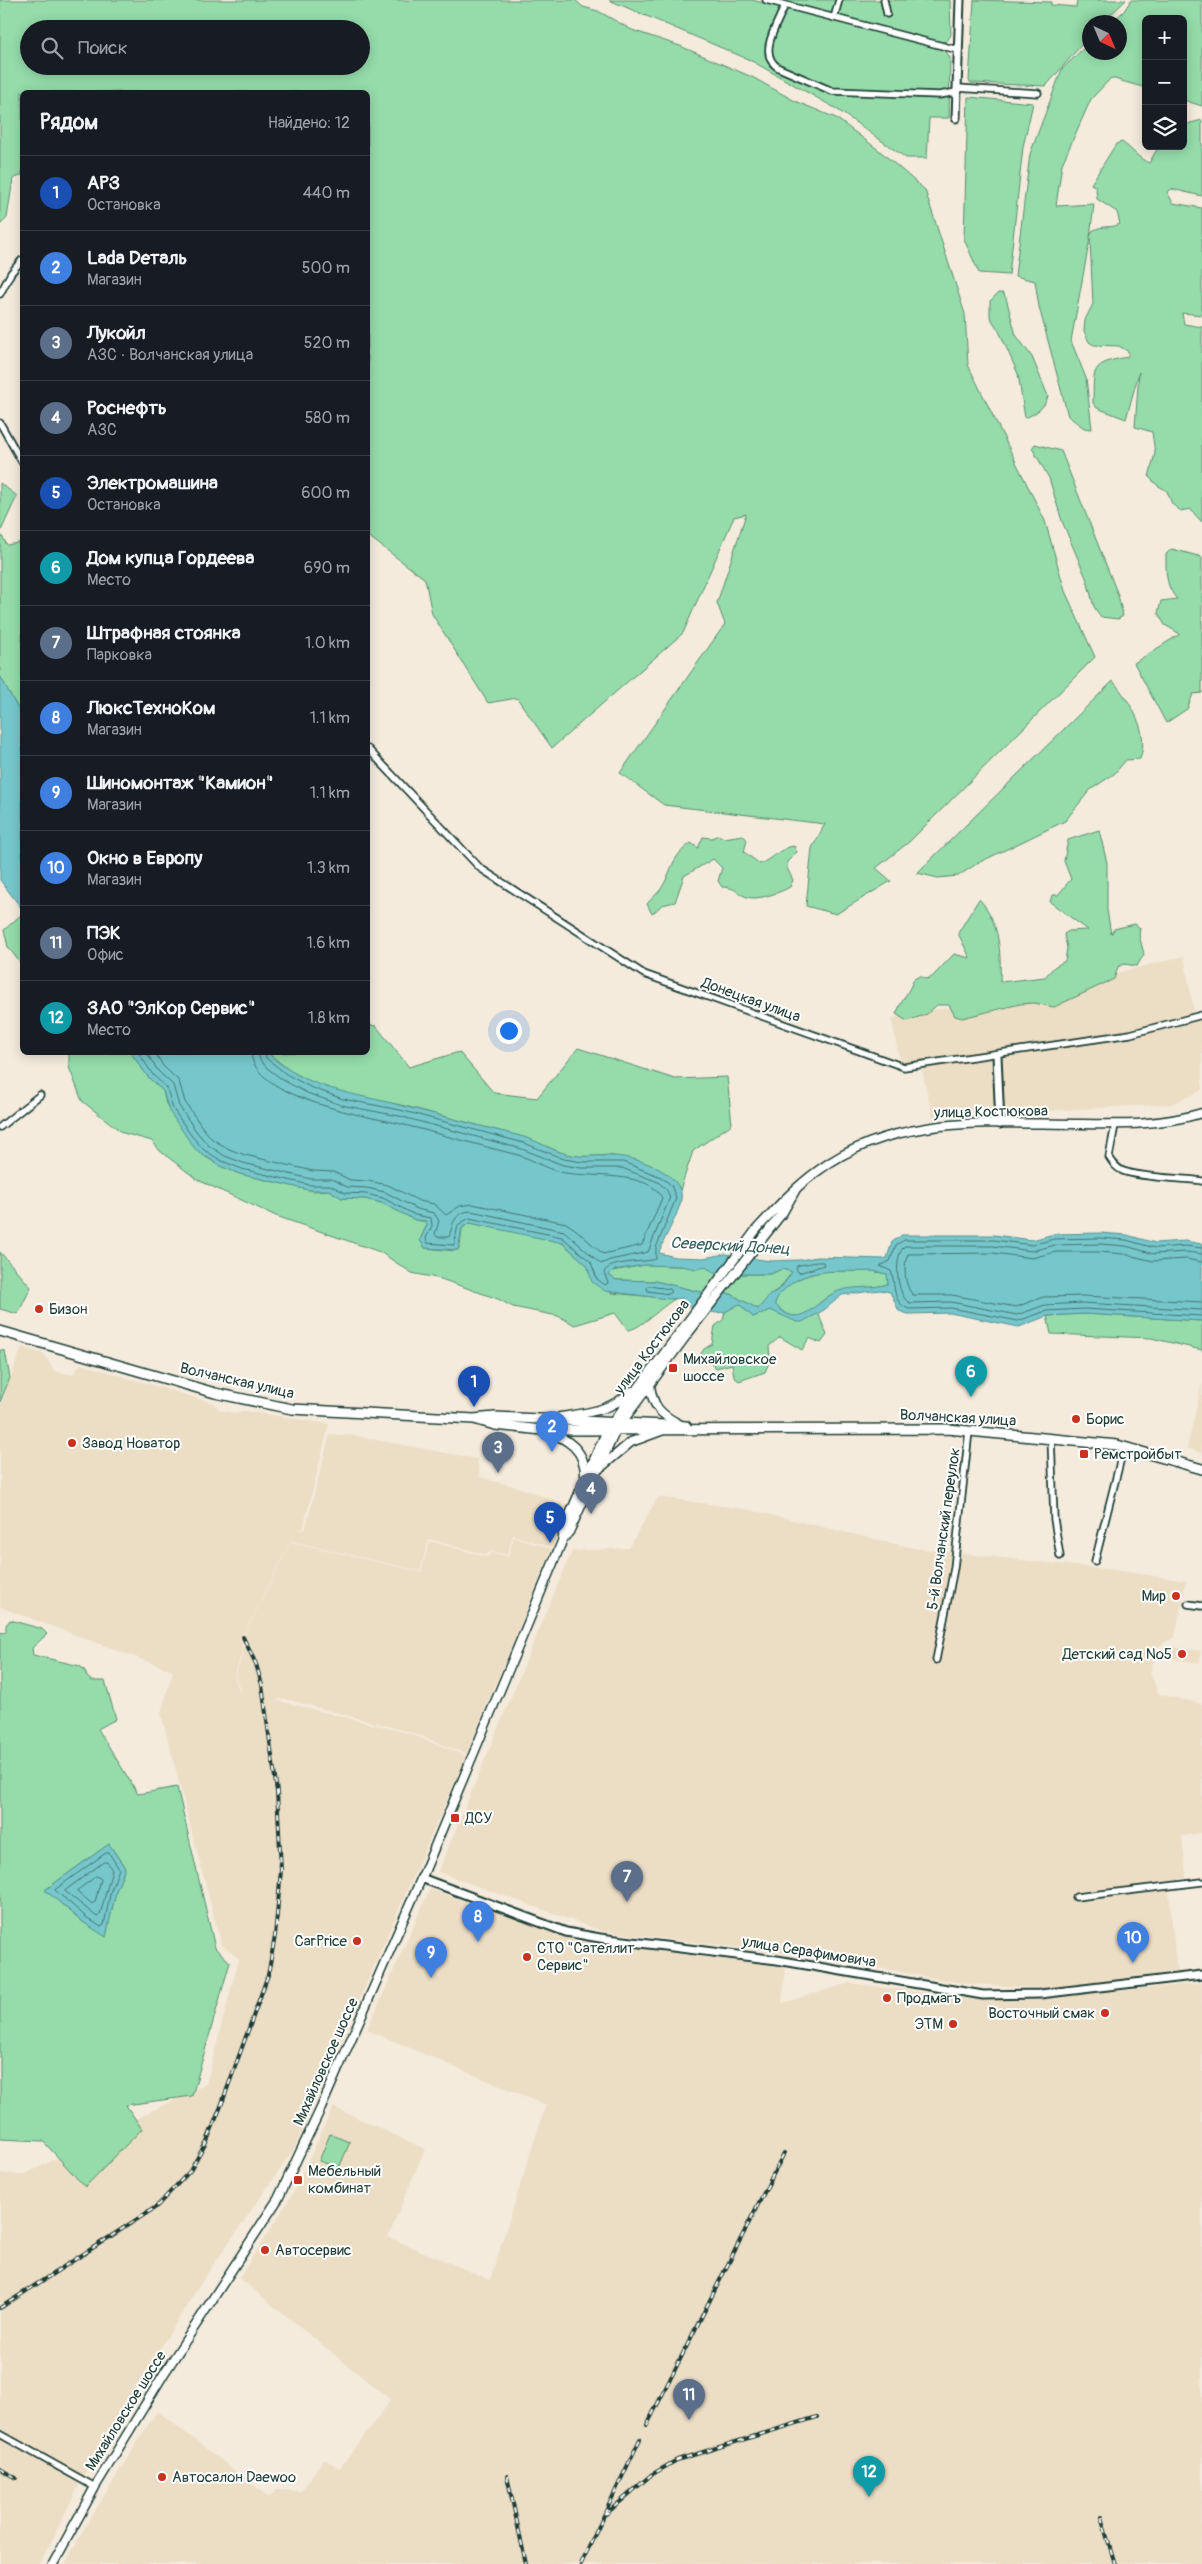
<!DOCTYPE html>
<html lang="ru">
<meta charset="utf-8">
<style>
body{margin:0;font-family:Pangolin,sans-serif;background:#242831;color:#f1f3f6}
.controls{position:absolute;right:15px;top:15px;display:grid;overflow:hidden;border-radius:8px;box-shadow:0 2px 12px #0003}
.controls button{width:45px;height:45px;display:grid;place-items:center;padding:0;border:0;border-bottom:1px solid #363941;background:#171b24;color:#f1f3f6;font:25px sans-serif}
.compass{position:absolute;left:1082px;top:15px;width:45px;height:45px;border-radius:50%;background:#171b24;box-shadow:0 2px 12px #0003;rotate:136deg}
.you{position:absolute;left:508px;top:1030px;width:18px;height:18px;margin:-12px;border:4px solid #fff;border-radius:50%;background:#1a73e8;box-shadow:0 0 0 8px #1a73e833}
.badge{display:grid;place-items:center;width:32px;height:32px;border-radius:50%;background:#0b8043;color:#fff;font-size:16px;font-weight:700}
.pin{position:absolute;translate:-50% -41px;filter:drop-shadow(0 1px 2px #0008)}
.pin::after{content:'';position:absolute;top:26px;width:18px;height:15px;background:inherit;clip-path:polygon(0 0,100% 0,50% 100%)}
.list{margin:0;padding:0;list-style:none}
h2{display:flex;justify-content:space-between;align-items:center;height:65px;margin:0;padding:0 20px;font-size:21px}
h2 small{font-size:16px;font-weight:400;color:#9ea1a6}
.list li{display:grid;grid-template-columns:32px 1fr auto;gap:15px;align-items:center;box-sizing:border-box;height:75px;padding:0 20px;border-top:1px solid #363941}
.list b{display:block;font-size:19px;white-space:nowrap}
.list p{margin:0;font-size:16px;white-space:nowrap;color:#9ea1a6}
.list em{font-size:16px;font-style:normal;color:#9ea1a6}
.icon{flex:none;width:28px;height:28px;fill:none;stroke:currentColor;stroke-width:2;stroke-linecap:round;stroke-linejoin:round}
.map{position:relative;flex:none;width:1202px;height:2564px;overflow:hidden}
.search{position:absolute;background:#171b24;box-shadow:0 2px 12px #0003;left:20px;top:20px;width:350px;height:55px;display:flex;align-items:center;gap:12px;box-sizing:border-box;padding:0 18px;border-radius:28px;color:#9ea1a6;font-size:19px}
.panel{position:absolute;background:#171b24;box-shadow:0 2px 12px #0003;left:20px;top:90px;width:350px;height:965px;border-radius:8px}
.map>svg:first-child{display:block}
</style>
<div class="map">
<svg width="1202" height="2564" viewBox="0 0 1202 2564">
<rect width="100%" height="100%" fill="#f4ebdd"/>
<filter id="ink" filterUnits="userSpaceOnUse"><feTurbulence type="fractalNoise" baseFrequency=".02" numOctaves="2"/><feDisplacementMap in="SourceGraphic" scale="10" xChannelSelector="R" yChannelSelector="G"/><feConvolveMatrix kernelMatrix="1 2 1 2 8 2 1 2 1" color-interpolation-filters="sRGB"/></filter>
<g filter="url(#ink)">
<!-- built -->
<path fill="#ecddc5" d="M1184 956 1194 1013 1202 1011V1090L1172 1104 933 1117 921 1066 904 1067 898 1053 892 1019 909 1012 1072 995 1109 975Z
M22 1347 44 1354 54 1371 72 1375 81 1364 213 1403 220 1410 234 1413 244 1411 329 1424 303 1529H295L305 1530 330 1434 356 1436 477 1459 480 1477 527 1490 569 1507 552 1547 513 1535 507 1555 492 1551 486 1555 429 1539 420 1571 291 1541 244 1634 239 1637 243 1650 234 1676 239 1689V1694L240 1689 235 1676 244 1650 240 1638 244 1635 291 1542 421 1572 430 1541 487 1557 493 1552 508 1557 514 1537 552 1549 466 1754 410 1732 285 1699 276 1700 411 1734 466 1756 294 2149 200 2284 91 2461 40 2564H0V2173L23 2175 206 2084 239 1959 221 1944 161 1713 173 1671 0 1607V1406Z
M1202 1383V1453L1187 1448Z
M658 1497 745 1509 913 1548 1122 1571 1186 1581 1175 1637 1157 1647 1150 1673 1159 1694 1202 1704V1833L1182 1836 1186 1878 1168 1882 1177 1972 1045 1988 968 1984 816 1957 602 1931 438 1872 572 1551 629 1548Z
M1165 1646 1201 1651 1199 1663 1164 1657Z
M430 1889 561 1935 673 1953 786 1967 782 2003 850 1983 971 1999H1034L1202 1983V2564H65L89 2520 157 2411 269 2497 276 2490 301 2491 324 2459 340 2468 391 2400 239 2278 294 2192 333 2107 425 2149 388 2237 490 2280 546 2105 367 2030Z"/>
<!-- green -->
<path fill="#95dcaa" stroke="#5a8c6f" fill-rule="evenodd" d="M0 0H575L583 7 598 11 632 30 680 46 752 77 795 101 836 118 880 151 925 190 965 314 968 365 1045 521 1065 591 1095 657 909 842 876 868 891 881 836 914 806 906 812 848 825 824 664 805 620 773 725 624 717 603 746 514 734 517 683 633 552 748 517 698 488 703 432 614 425 579 368 536V92H22V175L13 179 7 218 0 225ZM29 29H361V66H29Z
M609 0H752L945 50 950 58 949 118H929L927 158H906L835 108 750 60Z
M780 0H950L951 35 947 41 942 42Z
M974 0 1051 2V5L1076 7 1077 0H1126L1103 22H1090L1089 36 1046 86 971 83 969 81Z
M1131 0H1202V106L1183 100V19H1146V88L1111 78 1091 99 1062 164 1056 206 1094 204 1090 237 1092 231C1105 224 1110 229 1120 224L1117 212 1097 199 1096 187 1091 184 1116 144 1122 142C1132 149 1138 158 1149 163L1159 146H1183V125L1202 120V196L1172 189 1167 192 1173 203 1202 208V315L1182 313 1184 324 1202 327V522L1190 509 1181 511 1172 504 1167 491 1157 485 1149 477 1155 453 1152 432 1135 427 1139 372 1126 419 1097 408 1093 403C1094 368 1090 364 1127 357L1129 352 1119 346 1094 345 1089 342 1084 331 1085 320 1093 304 1090 238 1071 341 1086 378 1092 429 1084 428 1068 416 1039 307 1035 281 1015 276 1030 154 1062 69 1089 43 1090 52H1120V22H1112L1124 11Z
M968 97 1033 103 1023 147 1009 275 979 273 964 239Z
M998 293H1003L1006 298 1016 335 1032 357 1048 396C1045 408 1035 414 1025 418L1018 374 999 331 990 317V301Z
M1035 444 1061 451 1118 595 1123 616 1118 619 1101 617 1094 607 1087 580 1062 521 1049 478 1032 448Z
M0 483 17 496 0 533 7 545 22 542V716L0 676Z
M1172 549 1202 557V693L1193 694 1187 709 1166 723 1134 663 1180 634 1165 625 1158 613 1161 601 1177 599C1165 586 1166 571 1166 554Z
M1113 681C1130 702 1150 731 1140 759L1126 760 1114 774 1090 790 1065 821 978 863 958 876 938 878 917 873Z
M1099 830 1107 863V910L1111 934 1114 929 1135 924 1140 928 1139 935 1144 954 1137 966 1124 964 1118 967 1114 979 1054 1007 1034 1003 1020 1004 962 1018 955 1016 949 1005H937L927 1014 907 1021 896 1014C901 1001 909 992 914 979L920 976 926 979 932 977 954 954 970 958 958 933 979 899C1000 921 1001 953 1000 982L1045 977 1054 967 1065 961 1067 948 1064 934 1069 931 1088 930 1050 902 1052 895H1058L1071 879 1064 861 1068 840Z
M718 835 724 838 743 835 747 840 744 852 760 864C771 859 782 847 794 846L797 852 787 862V868L793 880 790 887C781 892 758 901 747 897 735 893 739 888 722 887L718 881 722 868 713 859 684 876 675 902 662 905 652 914 647 904C651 899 657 894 661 889 673 870 670 858 691 843L698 848 703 837 712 838Z
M22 914V965L8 947 4 930Z
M368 1025 376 1026 409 1067 459 1052 494 1093 537 1098 578 1048 675 1079 727 1077 732 1124 693 1151 680 1190 674 1181 610 1155 582 1157 565 1154 526 1138 401 1105 344 1094 311 1082 289 1070 268 1053 368 1052Z
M69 1053H131L149 1078 163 1091 166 1104 201 1154 220 1166 240 1174 314 1191 329 1190 342 1198 365 1199 382 1203 415 1220 428 1222 420 1240 425 1248 455 1251 460 1247 462 1228 470 1223 560 1241 587 1265 612 1293 675 1299C662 1306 639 1330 628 1330L615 1313 575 1325 558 1316 513 1307 498 1299 441 1279 412 1273 380 1252 276 1216 198 1180 160 1151 152 1141 123 1133 82 1101 69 1067Z
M0 1252 31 1287 18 1314 0 1309Z
M645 1265 706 1267 716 1274H770L782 1269 792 1272 780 1288 772 1293 758 1309 731 1294 700 1292 655 1281 616 1280 609 1275 612 1271Z
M829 1271H872L888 1274V1284C872 1289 855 1288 838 1292 816 1297 803 1335 775 1304 778 1282 810 1273 829 1271Z
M739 1304 753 1317 770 1310C796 1315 789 1330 818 1313L827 1335 821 1343 809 1338 802 1350 780 1337 769 1346 770 1360 765 1372 739 1381 734 1377 732 1364 716 1368 710 1360 704 1362 698 1359 704 1349 712 1344 715 1326 723 1320 725 1312Z
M1084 1314 1202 1321V1350L1151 1338 1051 1334 1047 1316Z
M0 1350 5 1351 10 1378 0 1402Z
M10 1620 42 1629 47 1634 32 1648 33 1655 80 1666 85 1671 87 1677 92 1681H105L116 1719 98 1729 138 1794 177 1787 215 1948 230 1962 192 2096 126 2105 142 2129 85 2187 43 2141 0 2139V1633L6 1632V1625ZM109 1844 125 1868 116 1891 106 1936 83 1922 45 1890Z
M330 2134 350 2142 339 2168 319 2161Z"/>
<!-- water -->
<path fill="#76c7cc" stroke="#53908f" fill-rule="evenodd" d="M0 676 22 716V909L0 880Z
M131 1053H268C305 1090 355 1093 403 1106 443 1116 483 1127 524 1137 538 1141 551 1150 566 1154 581 1158 596 1155 611 1156 633 1156 670 1168 680 1189 687 1204 663 1237 659 1253L675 1257 704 1258 725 1254 770 1261 800 1260 817 1257 884 1259 887 1258 892 1242 902 1235H994L1032 1240 1054 1234 1100 1233 1127 1235 1155 1243 1185 1241 1202 1244V1321L1084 1314 1047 1316 1019 1327 950 1313 908 1314 899 1311 890 1292 880 1290 842 1295 824 1310 802 1322H797L770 1310 753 1317 739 1304 725 1312 716 1313 687 1306 682 1298 668 1299 605 1291 592 1282 587 1265 563 1243 470 1223 462 1228 458 1250 425 1248 420 1240 427 1225 426 1221 415 1220 382 1203 365 1199 342 1198 329 1190H309L240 1174 220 1166 195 1149 169 1111 163 1091 149 1078ZM645 1265 681 1266 697 1269 706 1267 716 1274H770L782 1269 792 1272 781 1288 769 1296 758 1309 731 1294 700 1292 655 1281 616 1280 609 1275 614 1270ZM872 1271 887 1274 888 1284C871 1289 857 1286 842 1290 817 1296 802 1335 775 1304 776 1297 781 1293 786 1288 811 1265 842 1273 872 1271Z
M109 1844 125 1868 116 1891 106 1937 83 1922 45 1890Z"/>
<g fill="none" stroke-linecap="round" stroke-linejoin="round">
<!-- shore -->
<path stroke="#427471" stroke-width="1" d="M138 1052 153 1075 167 1088 173 1109 191 1135 204 1150 222 1161 242 1169 310 1185H330L345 1193 366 1194 383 1198 415 1215 431 1218 432 1226 426 1238 427 1243 454 1245 458 1225 469 1218 562 1237 591 1262 597 1279 605 1285 608 1283 604 1272C611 1260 644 1263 656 1259V1248L676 1198 671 1185 661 1177 623 1162H582L564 1159 524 1143 400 1110 343 1099 310 1087 286 1074 266 1058 265 1052
M146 1052 158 1071 173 1085 179 1106 196 1131 208 1145 225 1156 243 1163 311 1179H332L347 1187 367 1188 385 1192 417 1209 434 1213 439 1221 435 1234 437 1237H449C453 1224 454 1212 471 1211L564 1231 601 1264 610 1260 648 1252 670 1197 666 1189 658 1182 622 1168H581L563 1165 522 1149 399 1116 341 1105 307 1093 283 1080 267 1068 260 1060 258 1052
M155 1052 163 1066 179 1081 185 1102 202 1127 212 1139 229 1149 245 1155 313 1171 334 1172 350 1180 368 1181 388 1185 419 1201 434 1204 446 1215 460 1206 472 1204 566 1223 575 1229 603 1254 642 1245 662 1198C651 1170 584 1178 560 1172 545 1168 532 1159 518 1155 477 1145 437 1133 397 1123 364 1116 252 1097 251 1052
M1202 1248 1185 1246 1155 1248 1126 1240 1100 1238 1054 1239 1032 1245 994 1240H904L896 1245 890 1261 880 1266 891 1271C896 1284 891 1303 909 1309L951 1308 1018 1321 1046 1311 1084 1309 1202 1316
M1202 1254 1186 1252 1154 1254 1126 1246 1100 1244 1055 1245 1032 1251 993 1246H905C893 1254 896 1297 910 1303L951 1302 1017 1315 1045 1305 1083 1303 1202 1310
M817 1262H823L824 1265 799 1273 796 1269 797 1266Z
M1202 1262 1186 1259 1153 1261 1124 1254 1099 1252H1055L1032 1258 993 1253 908 1254C903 1265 904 1286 913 1295H952L1016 1307 1043 1297 1083 1296 1202 1302
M649 1286 670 1289 672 1292 669 1294 648 1291 647 1288Z
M106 1853H109L119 1869 111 1890 104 1925 101 1927 86 1917 55 1890Z
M104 1862H107L112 1870 100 1915 97 1917 65 1891Z
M97 1876 101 1879 95 1902 92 1904 77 1891Z"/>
<defs>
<path id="minor" d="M766 0 958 50
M884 0 887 14
M785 5C778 23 756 55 779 68L832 91 939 95 957 92
M834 18 839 0
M957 88 1038 93
M0 294 11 273 22 260
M0 423 22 462
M368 749 480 868 644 974 904 1067 1130 1034 1202 1015
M1115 1125 1109 1157C1113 1163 1116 1168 1123 1171 1142 1178 1181 1178 1202 1181
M0 1127 40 1095
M1051 1438 1054 1519 1060 1556
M1095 1561 1124 1446
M1188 1604 1202 1606
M936 1660 954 1568 969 1431
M1076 1897 1202 1882
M0 2434 95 2487"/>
<path id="tertiary" d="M956 118 960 0
M997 1055 1000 1124
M421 1878 566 1932 600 1938 777 1960 983 1995 1040 1994 1202 1975"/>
<path id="secondary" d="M650 1384C652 1407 661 1415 681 1425
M560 1417C587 1413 611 1411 632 1391
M546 1431C568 1439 585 1450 585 1475
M599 1469 631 1442 661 1431
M563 1539V1530L607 1430 756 1230C775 1209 795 1187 819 1170 897 1113 991 1124 1082 1124 1124 1125 1162 1125 1202 1113
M53 2564 95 2487 165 2372 278 2199 321 2108 425 1870 563 1539 569 1532 616 1430 689 1332 783 1212 796 1189"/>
<path id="primary" d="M0 1331 215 1393 292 1409 474 1419 495 1417 686 1426
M474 1419 495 1425 542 1430 948 1429 1117 1445 1202 1469"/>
</defs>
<!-- minor casing -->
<use href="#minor" stroke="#1f3d34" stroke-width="9"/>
<!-- tertiary casing -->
<use href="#tertiary" stroke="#1f3d34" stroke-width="11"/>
<!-- secondary casing -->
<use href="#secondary" stroke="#1f3d34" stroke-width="11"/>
<!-- primary casing -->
<use href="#primary" stroke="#1f3d34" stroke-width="12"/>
<!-- minor -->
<use href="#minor" stroke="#fff" stroke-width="5.5"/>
<!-- tertiary -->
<use href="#tertiary" stroke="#fff" stroke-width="7"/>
<!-- secondary -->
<use href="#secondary" stroke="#fff" stroke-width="8"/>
<!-- primary -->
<use href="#primary" stroke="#fff" stroke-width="9"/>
<defs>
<path id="rail" d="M0 2308 156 2207 190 2171 207 2141 221 2106 268 1975 275 1936 281 1870 277 1792 262 1685 256 1664 243 1637
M647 2425 784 2153
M0 2469 16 2478
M507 2476 526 2564
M606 2514 651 2475 677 2460 817 2417
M1101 2517 1115 2564
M581 2564 640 2439"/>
</defs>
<!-- rail casing -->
<use href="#rail" stroke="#1f3d34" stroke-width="4"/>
<!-- rail -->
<use href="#rail" stroke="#fff" stroke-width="2" stroke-dasharray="5.5" stroke-linecap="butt"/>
</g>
</g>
<!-- markers -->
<g fill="#c8321e" stroke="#fff" stroke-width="2">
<circle cx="39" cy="1309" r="5"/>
<rect x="668" y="1363" width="10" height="10" rx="2.5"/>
<circle cx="1076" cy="1419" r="5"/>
<circle cx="72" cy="1443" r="5"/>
<rect x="1079" y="1449" width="10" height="10" rx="2.5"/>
<circle cx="1176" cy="1596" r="5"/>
<circle cx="1182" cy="1654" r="5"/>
<rect x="450" y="1813" width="10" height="10" rx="2.5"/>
<circle cx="357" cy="1941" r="5"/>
<circle cx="527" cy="1957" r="5"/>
<circle cx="887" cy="1998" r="5"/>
<circle cx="1105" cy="2013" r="5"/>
<circle cx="953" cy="2024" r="5"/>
<rect x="293" y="2175" width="10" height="10" rx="2.5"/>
<circle cx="265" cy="2250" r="5"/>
<circle cx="162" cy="2477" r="5"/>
</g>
<g text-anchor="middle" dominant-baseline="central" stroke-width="4" stroke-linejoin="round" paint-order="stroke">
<!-- street labels -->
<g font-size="15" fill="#1f3d34" stroke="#fff">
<text transform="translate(751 1000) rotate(20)">Донецкая улица</text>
<text transform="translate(991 1112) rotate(-1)">улица Костюкова</text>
<text transform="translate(652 1347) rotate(-53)">улица Костюкова</text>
<text transform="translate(237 1381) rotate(13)">Волчанская улица</text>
<text transform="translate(958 1418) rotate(3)">Волчанская улица</text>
<text transform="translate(944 1529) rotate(-82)">5-й Волчанский переулок</text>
<text transform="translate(809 1952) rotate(9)">улица Серафимовича</text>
<text transform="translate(326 2062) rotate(-66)">Михайловское шоссе</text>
<text transform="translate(126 2411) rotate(-58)">Михайловское шоссе</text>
</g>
<!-- poi labels -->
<g font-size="15" fill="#1f3d34" stroke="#fff" text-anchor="start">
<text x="49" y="1309">Бизон</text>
<text x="683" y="1359">Михайловское<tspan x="683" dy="17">шоссе</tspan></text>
<text x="1086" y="1419">Борис</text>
<text x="82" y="1443">Завод Новатор</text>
<text x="1094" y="1454">Ремстройбыт</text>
<text x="1166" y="1596" text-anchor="end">Мир</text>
<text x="1172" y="1654" text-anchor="end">Детский сад №5</text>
<text x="465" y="1818">ДСУ</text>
<text x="347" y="1941" text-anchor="end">CarPrice</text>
<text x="537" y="1948">СТО "Сателлит<tspan x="537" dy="17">Сервис"</tspan></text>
<text x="897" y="1998">Продмагъ</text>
<text x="1095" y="2013" text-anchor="end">Восточный смак</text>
<text x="943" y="2024" text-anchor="end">ЭТМ</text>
<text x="308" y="2171">Мебельный<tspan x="308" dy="17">комбинат</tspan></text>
<text x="275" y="2250">Автосервис</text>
<text x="172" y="2477">Автосалон Daewoo</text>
</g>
<!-- water labels -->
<g font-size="16" font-style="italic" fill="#35605a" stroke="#fff">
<text transform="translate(730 1246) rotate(3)">Северский Донец</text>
</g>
</g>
</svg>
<div class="controls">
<button>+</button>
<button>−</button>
<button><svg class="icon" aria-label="layers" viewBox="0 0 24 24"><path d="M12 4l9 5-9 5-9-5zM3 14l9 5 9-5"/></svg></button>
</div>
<svg class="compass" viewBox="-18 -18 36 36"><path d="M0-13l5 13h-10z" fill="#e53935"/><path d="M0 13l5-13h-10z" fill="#9ea1a6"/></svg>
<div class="you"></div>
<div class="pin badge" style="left:474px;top:1407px;background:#1a4fb4">1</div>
<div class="pin badge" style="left:552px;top:1452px;background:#3f7fe0">2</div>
<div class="pin badge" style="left:498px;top:1473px;background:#5c6f8a">3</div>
<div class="pin badge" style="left:591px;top:1514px;background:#5c6f8a">4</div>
<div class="pin badge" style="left:550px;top:1543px;background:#1a4fb4">5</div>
<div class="pin badge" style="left:971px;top:1397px;background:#0f9aa8">6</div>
<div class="pin badge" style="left:627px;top:1902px;background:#5c6f8a">7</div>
<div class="pin badge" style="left:478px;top:1942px;background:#3f7fe0">8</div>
<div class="pin badge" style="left:431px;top:1978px;background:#3f7fe0">9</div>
<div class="pin badge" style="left:1133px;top:1963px;background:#3f7fe0">10</div>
<div class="pin badge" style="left:689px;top:2420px;background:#5c6f8a">11</div>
<div class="pin badge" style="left:869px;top:2497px;background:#0f9aa8">12</div>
<div class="search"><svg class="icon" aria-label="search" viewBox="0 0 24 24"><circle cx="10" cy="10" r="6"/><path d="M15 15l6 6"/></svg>Поиск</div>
<section class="panel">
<h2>Рядом<small>Найдено: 12</small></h2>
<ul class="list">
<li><span class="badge" style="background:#1a4fb4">1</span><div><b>АРЗ</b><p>Остановка</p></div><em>440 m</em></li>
<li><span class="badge" style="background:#3f7fe0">2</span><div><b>Lada Dеталь</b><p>Магазин</p></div><em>500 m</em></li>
<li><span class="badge" style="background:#5c6f8a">3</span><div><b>Лукойл</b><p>АЗС · Волчанская улица</p></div><em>520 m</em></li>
<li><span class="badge" style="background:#5c6f8a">4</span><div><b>Роснефть</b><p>АЗС</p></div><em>580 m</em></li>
<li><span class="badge" style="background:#1a4fb4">5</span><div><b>Электромашина</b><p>Остановка</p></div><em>600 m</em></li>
<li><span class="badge" style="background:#0f9aa8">6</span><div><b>Дом купца Гордеева</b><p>Место</p></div><em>690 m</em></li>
<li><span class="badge" style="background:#5c6f8a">7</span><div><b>Штрафная стоянка</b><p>Парковка</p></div><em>1.0 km</em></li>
<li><span class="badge" style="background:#3f7fe0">8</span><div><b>ЛюксТехноКом</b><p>Магазин</p></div><em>1.1 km</em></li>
<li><span class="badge" style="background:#3f7fe0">9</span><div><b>Шиномонтаж &quot;Камион&quot;</b><p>Магазин</p></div><em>1.1 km</em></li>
<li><span class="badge" style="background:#3f7fe0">10</span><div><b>Окно в Европу</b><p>Магазин</p></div><em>1.3 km</em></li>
<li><span class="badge" style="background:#5c6f8a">11</span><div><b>ПЭК</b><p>Офис</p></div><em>1.6 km</em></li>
<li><span class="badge" style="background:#0f9aa8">12</span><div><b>ЗАО &quot;ЭлКор Сервис&quot;</b><p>Место</p></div><em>1.8 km</em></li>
</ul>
</section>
</div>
